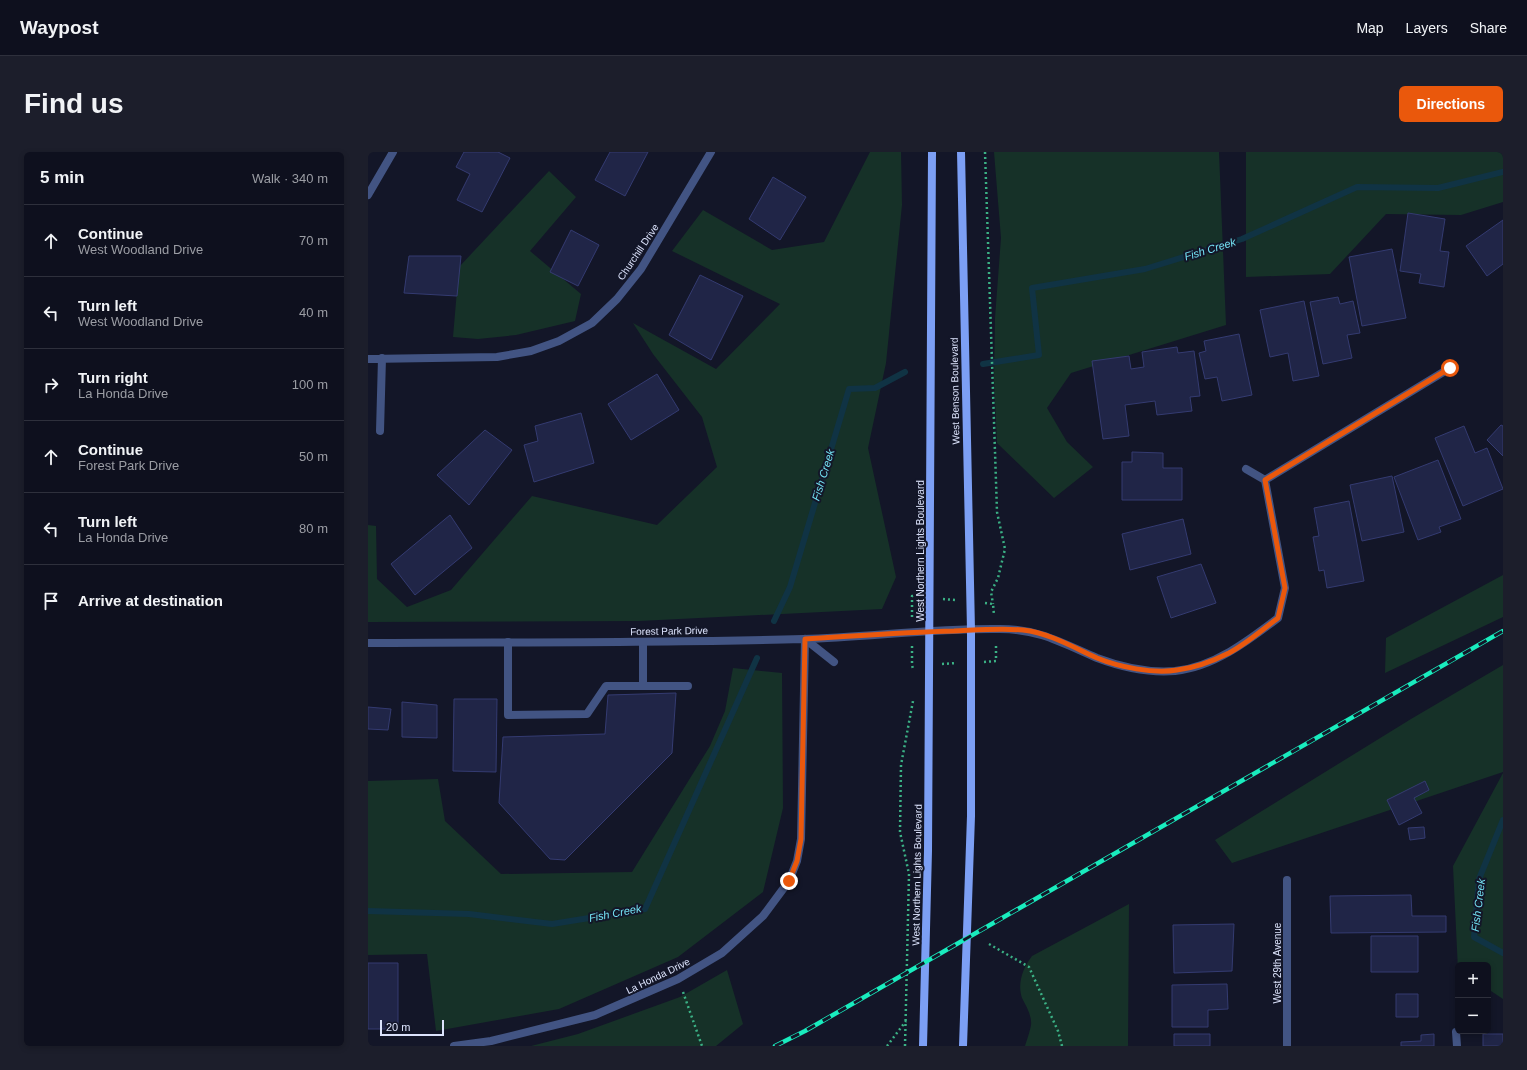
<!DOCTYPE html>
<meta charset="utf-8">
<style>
body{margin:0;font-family:Arial,sans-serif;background:#1c1e2b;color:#f1f3f6}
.controls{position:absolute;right:12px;bottom:12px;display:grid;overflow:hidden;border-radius:6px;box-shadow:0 2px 6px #0003}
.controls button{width:36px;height:36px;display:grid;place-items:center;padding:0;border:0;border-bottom:1px solid #2e303c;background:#0e101e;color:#f1f3f6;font:20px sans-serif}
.scale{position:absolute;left:12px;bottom:10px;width:64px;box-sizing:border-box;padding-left:4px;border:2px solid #dce3fc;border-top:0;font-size:11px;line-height:14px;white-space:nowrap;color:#dce3fc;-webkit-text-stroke:3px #131628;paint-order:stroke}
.stop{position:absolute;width:12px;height:12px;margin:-9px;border:3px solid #ea580c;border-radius:50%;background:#fff}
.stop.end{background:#ea580c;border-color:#fff;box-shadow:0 1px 4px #0008}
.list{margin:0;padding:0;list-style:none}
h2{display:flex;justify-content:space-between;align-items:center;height:52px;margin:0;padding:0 16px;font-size:17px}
h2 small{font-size:13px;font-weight:400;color:#9b9da4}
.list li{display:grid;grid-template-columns:26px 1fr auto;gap:12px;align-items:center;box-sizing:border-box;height:72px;padding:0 16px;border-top:1px solid #2e303c}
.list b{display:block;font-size:15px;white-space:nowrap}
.list p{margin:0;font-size:13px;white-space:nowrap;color:#9b9da4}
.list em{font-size:13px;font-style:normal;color:#9b9da4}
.icon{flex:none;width:22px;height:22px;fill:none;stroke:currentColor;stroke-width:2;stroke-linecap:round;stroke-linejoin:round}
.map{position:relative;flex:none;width:1135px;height:894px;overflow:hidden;border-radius:6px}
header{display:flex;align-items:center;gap:24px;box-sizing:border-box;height:56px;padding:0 20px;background:#0e101e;border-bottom:1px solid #2e303c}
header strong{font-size:19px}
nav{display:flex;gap:22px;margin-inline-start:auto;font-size:14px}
.intro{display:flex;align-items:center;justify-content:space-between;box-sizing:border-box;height:96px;padding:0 24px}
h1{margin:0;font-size:28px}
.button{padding:10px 18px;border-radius:6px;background:#ea580c;color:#fff;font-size:14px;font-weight:700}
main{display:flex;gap:24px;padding:0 24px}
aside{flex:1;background:#0e101e;border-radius:6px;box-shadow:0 2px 6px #0003}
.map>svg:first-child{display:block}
</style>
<header>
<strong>Waypost</strong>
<nav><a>Map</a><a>Layers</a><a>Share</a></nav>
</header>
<div class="intro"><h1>Find us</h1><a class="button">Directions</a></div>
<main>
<aside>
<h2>5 min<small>Walk · 340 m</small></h2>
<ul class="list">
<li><svg class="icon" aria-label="ahead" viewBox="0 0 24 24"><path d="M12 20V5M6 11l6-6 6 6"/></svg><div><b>Continue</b><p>West Woodland Drive</p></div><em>70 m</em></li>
<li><svg class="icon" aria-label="left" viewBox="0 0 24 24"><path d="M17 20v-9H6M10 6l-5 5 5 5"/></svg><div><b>Turn left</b><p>West Woodland Drive</p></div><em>40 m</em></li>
<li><svg class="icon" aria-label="right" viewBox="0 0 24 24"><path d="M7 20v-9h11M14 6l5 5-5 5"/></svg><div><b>Turn right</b><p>La Honda Drive</p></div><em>100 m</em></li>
<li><svg class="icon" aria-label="ahead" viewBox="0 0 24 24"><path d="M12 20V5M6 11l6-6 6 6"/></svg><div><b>Continue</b><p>Forest Park Drive</p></div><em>50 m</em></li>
<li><svg class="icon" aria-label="left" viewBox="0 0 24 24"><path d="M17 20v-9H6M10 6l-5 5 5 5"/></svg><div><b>Turn left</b><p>La Honda Drive</p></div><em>80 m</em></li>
<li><svg class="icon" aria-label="arrive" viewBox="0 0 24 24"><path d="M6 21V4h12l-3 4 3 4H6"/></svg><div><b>Arrive at destination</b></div></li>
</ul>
</aside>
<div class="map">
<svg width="1135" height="894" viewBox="0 0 1135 894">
<rect width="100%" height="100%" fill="#131628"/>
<!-- green -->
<path fill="#163128" d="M502 0H533L534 53 518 211 500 296 528 425 514 457 271 469 0 470V373L8 374 9 427 39 455 83 438 164 344 289 373 349 315 334 265 285 202 265 171 348 217 412 152 304 99 335 58 404 98 456 90Z
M626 0H851L858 173 703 221 679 256 699 290 725 315 686 346 629 291 626 227 627 166 633 86Z
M878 0H1135V50L1093 63 1018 62 962 122 878 125Z
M181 19 208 45 162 99 213 142 207 169 148 183 110 187 85 185 91 115Z
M1135 423V465L1017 521 1018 486Z
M1135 513V620L864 711 847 688 1043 567Z
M365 516 414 521 415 656 395 740 310 805 191 857 68 879 59 802 0 803V629L70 627 77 669 133 722 264 720 342 594 357 559Z
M1135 621V847L1120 837V813H1090V818L1085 714Z
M761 752 760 894H657C659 888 662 879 663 873 664 863 658 854 654 846 649 831 655 816 664 804Z
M359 818 375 872 348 894H163L210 882 312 845Z"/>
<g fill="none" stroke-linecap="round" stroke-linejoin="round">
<!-- stream -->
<path stroke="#103344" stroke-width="6" d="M615 212 671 203 664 136 777 117 874 87 989 35 1070 36 1135 20
M406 469 422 435 481 237 507 236 537 220
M1135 668 1111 727 1106 785 1135 801
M0 759 101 762 184 772 277 757 389 506"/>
</g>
<!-- building -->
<path fill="#202547" stroke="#343b71" d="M96 0H130L142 6 114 60 89 48 102 22 88 15Z
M242 0H280L257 44 227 28Z
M405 25 438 45 412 88 381 67Z
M1040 61 1077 67 1072 99 1081 100 1076 135 1051 131 1053 122 1032 119Z
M1135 68V112L1119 124 1098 94Z
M203 78 231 93 210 134 182 120Z
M1024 97 1038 166 994 174 981 105Z
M41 104H93L89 144 36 141Z
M332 123 375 144 343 208 301 183Z
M970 145 972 152 985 149 992 181 979 183 984 206 955 212 942 150Z
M936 149 951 224 925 229 920 201 902 205 892 158Z
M871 182 884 243 854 249 849 225 837 227 831 201 838 199 836 189Z
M809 195 810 201 826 199 832 244 822 245 824 259 789 263 787 249 757 253 761 284 735 287 724 209 761 204 763 217 776 215 774 200Z
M289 222 311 258 263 288 240 252Z
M213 261 226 311 166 330 156 293 170 289 167 274Z
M1133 273 1135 274V304L1119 288Z
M1096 274 1107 301 1119 296 1135 337 1095 354 1067 286Z
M117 278 144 298 101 353 69 323Z
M764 300 795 301V316H814V348H754V310H764Z
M1070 308 1093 367 1071 375 1073 380 1050 388 1026 325Z
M1024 324 1036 380 994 389 982 333Z
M981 349 996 429 959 436 956 418 951 419 945 385 951 384 946 356Z
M82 363 104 396 47 443 23 412Z
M815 367 823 402 762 418 754 382Z
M833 412 848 451 803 466 789 425Z
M308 541 304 601 197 708 182 707 131 651 135 585 237 582 240 543Z
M86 547H129L128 620 85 619Z
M34 550 69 553V586L34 585Z
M0 555 23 557 20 578 0 577Z
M1057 629 1061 638 1046 646 1054 661 1031 673 1019 648Z
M1056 675 1057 686 1042 688 1040 676Z
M1043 743 1044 764H1078V780L963 781 962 744Z
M866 772 864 819 806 821 805 773Z
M1003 784H1050V820H1003Z
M0 811H30V877H0Z
M859 832 860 857 840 858V875H804V833Z
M1028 842H1050V865H1028Z
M806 882H842V894H806Z
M1066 882V894H1033V890L1053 889V883Z
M1115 882H1135V894H1115Z"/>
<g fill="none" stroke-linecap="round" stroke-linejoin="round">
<!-- path -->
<path stroke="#3bb185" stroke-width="2.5" stroke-dasharray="2 3" stroke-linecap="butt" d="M617 0 629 360 637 397 630 426 623 440 625 452
M575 447 588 448
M617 451 625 452 626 463
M544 465V444H546
M544 494V513L545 517
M616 510 628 509V492
M574 512 589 511
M621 792 661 815 690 879 694 894
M315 840 334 894
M519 894 538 869
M537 894 541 722 532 680 533 613 545 549"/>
<!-- lane -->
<path stroke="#425483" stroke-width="8" d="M437 487 466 510
M140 490V563L219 562 238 534H320
M275 490V534
M1088 880 1089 894"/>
<!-- street -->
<path stroke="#425483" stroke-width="8" d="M0 43 25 0
M0 207 129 205 163 199 191 189 224 171 249 147 273 117 343 0
M12 279 14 206
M878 317 897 328
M0 491C145 490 290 491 435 487 501 485 566 476 632 477 671 477 694 491 729 506 753 515 782 521 807 519 846 515 880 489 910 466L917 436 897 328 1082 216
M919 728V894
M86 894 123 889 227 863 310 827 354 801 395 764 421 729 429 709 433 687 437 487"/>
<!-- secondary -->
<path stroke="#7c9ff4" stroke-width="8" d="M593 0 603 478V664L595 894
M555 894 560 699 564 0"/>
<defs>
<path id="rail" d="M407 894 437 879 1135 479"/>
</defs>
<!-- rail casing -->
<use href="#rail" stroke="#19ecbe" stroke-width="4.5"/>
<!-- rail -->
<use href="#rail" stroke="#131628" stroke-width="3" stroke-dasharray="9" stroke-linecap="butt"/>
</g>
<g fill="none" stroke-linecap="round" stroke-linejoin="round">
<!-- route -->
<path stroke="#ea580c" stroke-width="5" d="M421 729 429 709 433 687 437 487C487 484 536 480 586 479 609 478 632 476 655 478 681 481 705 495 729 506 751 515 785 522 809 518 826 516 845 509 861 501 878 492 894 478 910 466L917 436 897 328 1082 216"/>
</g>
<g text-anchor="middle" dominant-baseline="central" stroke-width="4" stroke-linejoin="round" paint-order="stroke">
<!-- street labels -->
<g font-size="10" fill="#dce3fc" stroke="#131628">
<text transform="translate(270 100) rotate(-56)">Churchill Drive</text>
<text transform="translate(587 239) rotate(-91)">West Benson Boulevard</text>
<text transform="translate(552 399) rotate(-90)">West Northern Lights Boulevard</text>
<text transform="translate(301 479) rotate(-1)">Forest Park Drive</text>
<text transform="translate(549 723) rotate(-89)">West Northern Lights Boulevard</text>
<text transform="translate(909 811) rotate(-90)">West 29th Avenue</text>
<text transform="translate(290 824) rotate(-26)">La Honda Drive</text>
</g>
<!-- water labels -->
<g font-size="11" font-style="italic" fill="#73e1f3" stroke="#131628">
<text transform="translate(842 97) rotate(-17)">Fish Creek</text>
<text transform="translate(455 323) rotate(-73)">Fish Creek</text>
<text transform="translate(1110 753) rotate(-83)">Fish Creek</text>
<text transform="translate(247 761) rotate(-11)">Fish Creek</text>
</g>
</g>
</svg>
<div class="controls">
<button>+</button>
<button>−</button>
</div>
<div class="scale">20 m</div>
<div class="stop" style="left:1082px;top:216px"></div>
<div class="stop end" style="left:421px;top:729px"></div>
</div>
</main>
